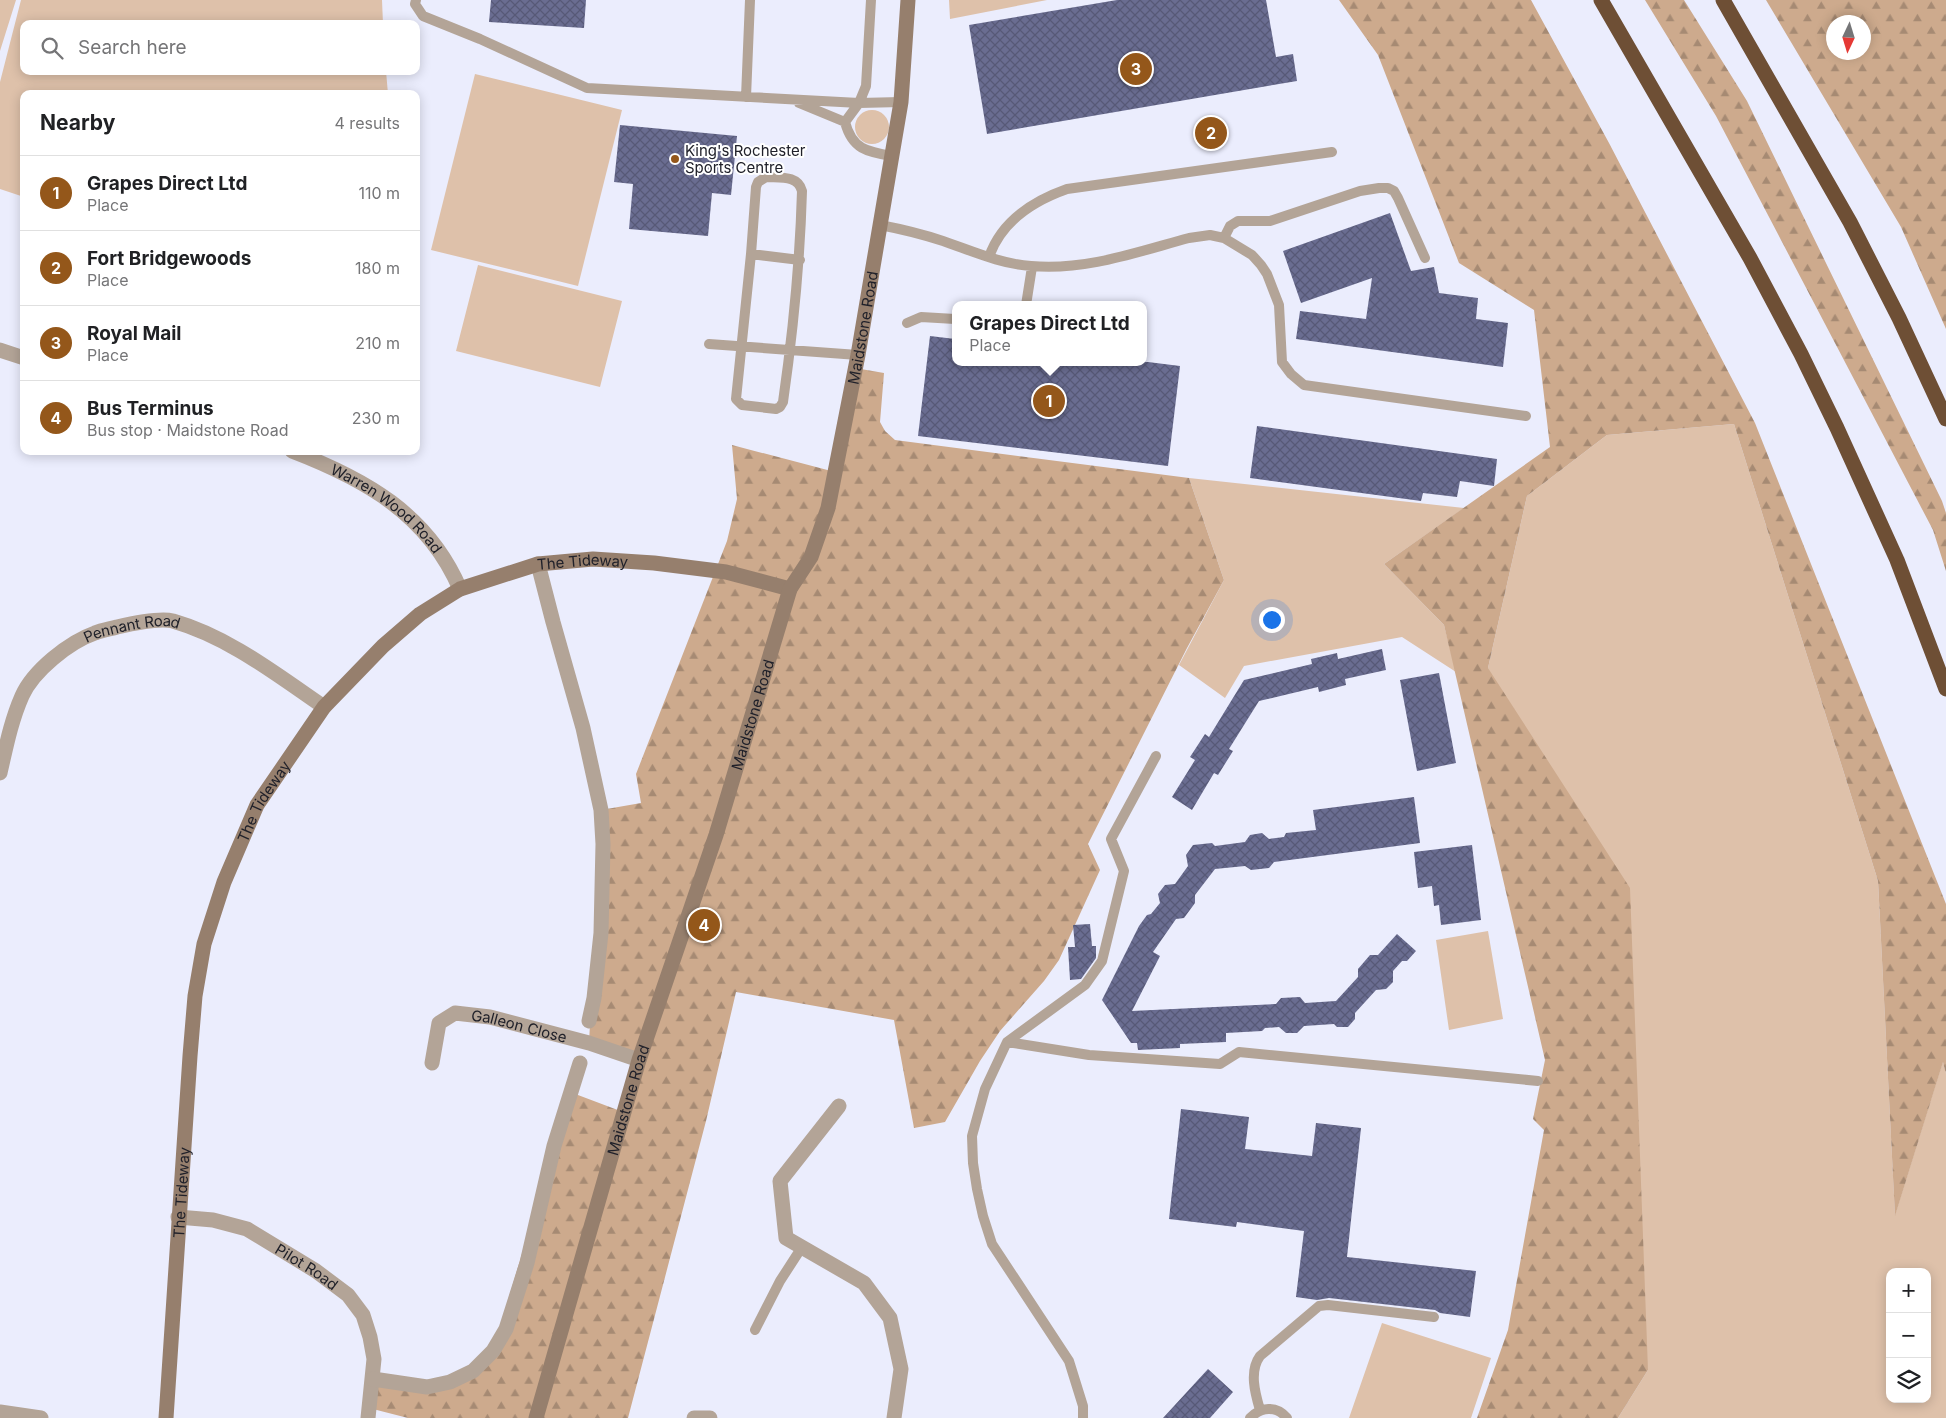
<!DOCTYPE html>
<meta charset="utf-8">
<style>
body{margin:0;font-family:Inter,sans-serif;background:#f6f6f6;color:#202124}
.controls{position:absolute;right:15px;bottom:15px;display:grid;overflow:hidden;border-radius:10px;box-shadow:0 2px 12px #0003}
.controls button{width:45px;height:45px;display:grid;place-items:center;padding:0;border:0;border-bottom:1px solid #e0e0e0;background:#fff;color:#202124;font:25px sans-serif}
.compass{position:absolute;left:1826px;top:15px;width:45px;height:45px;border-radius:50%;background:#fff;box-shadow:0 2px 12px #0003;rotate:184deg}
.you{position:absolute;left:1271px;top:619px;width:18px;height:18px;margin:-12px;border:4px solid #fff;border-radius:50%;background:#1a73e8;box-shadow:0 0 0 8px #1a73e833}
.badge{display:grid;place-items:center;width:32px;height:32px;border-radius:50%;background:#94571a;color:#fff;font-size:16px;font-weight:700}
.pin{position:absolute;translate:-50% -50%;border:2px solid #fff;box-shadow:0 1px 5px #0006}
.popup{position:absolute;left:952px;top:301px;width:195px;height:65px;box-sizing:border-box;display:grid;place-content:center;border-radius:10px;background:#fff;filter:drop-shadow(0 1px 4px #0005);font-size:16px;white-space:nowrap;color:#757577}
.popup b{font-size:19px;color:#202124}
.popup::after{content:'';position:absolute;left:50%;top:100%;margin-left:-10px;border:10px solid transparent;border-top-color:#fff}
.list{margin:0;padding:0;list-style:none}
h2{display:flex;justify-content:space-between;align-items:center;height:65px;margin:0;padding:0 20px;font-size:21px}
h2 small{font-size:16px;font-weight:400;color:#757577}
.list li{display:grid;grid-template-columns:32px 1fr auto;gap:15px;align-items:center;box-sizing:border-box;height:75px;padding:0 20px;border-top:1px solid #e0e0e0}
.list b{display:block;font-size:19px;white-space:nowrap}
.list p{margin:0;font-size:16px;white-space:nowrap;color:#757577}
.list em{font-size:16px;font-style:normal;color:#757577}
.icon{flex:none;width:28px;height:28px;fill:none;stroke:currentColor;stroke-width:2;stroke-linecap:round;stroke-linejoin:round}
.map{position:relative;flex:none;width:1946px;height:1418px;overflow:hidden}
.search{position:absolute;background:#fff;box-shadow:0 2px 12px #0003;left:20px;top:20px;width:400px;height:55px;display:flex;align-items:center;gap:12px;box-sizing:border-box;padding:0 18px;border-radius:10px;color:#757577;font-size:19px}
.panel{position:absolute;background:#fff;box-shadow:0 2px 12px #0003;left:20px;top:90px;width:400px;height:365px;border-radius:10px}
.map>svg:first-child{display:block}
</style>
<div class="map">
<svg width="1946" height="1418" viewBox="0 0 1946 1418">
<defs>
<pattern id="forest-firs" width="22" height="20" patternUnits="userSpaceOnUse" patternTransform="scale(1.25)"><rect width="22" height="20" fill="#cdaa8d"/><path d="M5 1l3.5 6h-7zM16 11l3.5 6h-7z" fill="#a68a73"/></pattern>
<pattern id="building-cross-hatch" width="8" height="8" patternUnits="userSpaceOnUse" patternTransform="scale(1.25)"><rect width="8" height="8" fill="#6a6d91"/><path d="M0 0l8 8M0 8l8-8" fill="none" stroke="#575977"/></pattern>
</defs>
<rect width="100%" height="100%" fill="#ebedfd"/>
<!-- green -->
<path fill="#dec1aa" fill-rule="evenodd" d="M0 0H16L0 51Z
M21 0H382L383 24H24V71H386L388 94H24V197L0 189V82Z
M949 0H1047L950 19Z
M475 74 622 110 578 286 431 250Z
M855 127a17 17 0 1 1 34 0a17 17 0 1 1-34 0Z
M478 265 622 301 600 387 456 351Z
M1734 424 1878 881 1895 1215 1943 1061 1946 1074V1418H1618L1648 1370 1488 668 1527 496 1607 435ZM1890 1272H1927V1399H1890Z
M1189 478 1464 508 1384 564 1444 625 1456 672 1402 637 1244 666 1225 698 1179 665 1224 580Z
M1488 931 1503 1019 1449 1030 1436 940Z
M1382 1323 1491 1358 1471 1418H1349Z"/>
<!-- forest -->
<path fill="url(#forest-firs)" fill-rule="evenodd" d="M1339 0H1531L1609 143 1755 423 1946 904V1074L1943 1062 1895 1216 1878 881 1734 424 1607 435 1527 496 1488 668 1630 888 1648 1370 1618 1418H1477L1508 1330 1544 1130 1533 1119 1545 1060 1444 625 1384 564 1550 447 1534 310 1459 263 1378 55Z
M1645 0H1684L1747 101 1942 501 1946 513V571L1933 530 1716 116Z
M1766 0H1946V329L1901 227ZM1834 22H1864V52H1834Z
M855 368 884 373 880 422 885 431 895 440 1189 478 1224 580 1187 648 1088 844 1100 870 1059 960 1044 981 1000 1031 980 1061 945 1122 914 1128 894 1020 736 992 706 1121 628 1418H408L369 1408 373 1379 450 1382 493 1351 570 1092 623 1112 639 1060 589 1043 601 810 641 803 636 774 727 541 737 499 732 445 835 472Z"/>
<!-- building -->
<path fill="url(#building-cross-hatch)" d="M491 0H586L584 28 489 22Z
M1117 0H1266L1276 57 1293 54 1297 81 987 134 969 25Z
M620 125 737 136 731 195 712 193 708 236 629 229 633 184 614 182Z
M1390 213 1411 271 1434 267 1439 293 1478 298 1476 319 1508 323 1503 367 1296 339 1300 311 1366 319 1372 278 1301 303 1283 251Z
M930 336 955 339V362H1148L1180 366 1168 466 918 436Z
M1257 426 1497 459 1494 486 1460 481 1457 497 1423 493 1421 501 1250 478Z
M1382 649 1386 670 1345 679 1346 685 1319 692 1318 687 1259 701 1229 749 1233 751 1218 775 1214 773 1192 810 1172 797 1195 760 1190 757 1205 734 1209 737 1244 680 1312 664 1311 659 1337 653 1338 659Z
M1439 673 1456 763 1417 771 1400 680Z
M1414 797 1420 843 1274 862 1269 868 1251 870 1245 866 1215 869 1195 895V903L1184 918 1176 919 1153 952 1160 956 1132 1011 1276 1004 1281 998 1300 997 1305 1003 1336 1001 1358 977V969L1370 955H1378L1397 934 1416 951 1407 961H1402L1393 971V982L1386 989 1376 990 1355 1013V1019L1348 1027H1337L1334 1024 1304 1026 1297 1033H1286L1279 1027 1265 1028 1262 1031 1226 1033V1042L1180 1044V1048L1138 1050 1137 1043H1131L1102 1000 1139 926 1147 915 1151 914 1160 903 1158 894 1165 885 1175 884 1188 866 1186 855 1193 845 1212 843 1215 846 1245 842 1250 835 1262 833 1269 839 1284 837 1286 833 1316 830 1313 810Z
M1472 845 1481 920 1441 925 1439 905 1434 906 1432 886 1418 888 1414 852Z
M1090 924 1092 946H1096V958L1081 979 1070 980 1068 947H1075L1073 925Z
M1181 1109 1249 1117 1245 1149 1312 1156 1316 1123 1361 1128 1347 1257 1476 1271 1470 1317 1440 1313 1435 1310 1329 1298 1317 1300 1296 1297 1304 1231 1237 1222 1236 1227 1169 1219Z
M1208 1369 1233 1392 1210 1418H1163Z"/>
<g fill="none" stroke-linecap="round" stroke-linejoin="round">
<!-- lane -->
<path stroke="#b3a497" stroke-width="10" d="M416 0 415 4 423 16 480 39 587 88 859 103 901 102
M746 97 750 0
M799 103 845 122C852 149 867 152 892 156
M845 122 859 103 866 86 871 0
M766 177C780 178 798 175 802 191 800 262 793 332 783 402L780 407 776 409 742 405 736 399 751 254 756 187 758 182Z
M880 225C901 229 922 234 943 241 972 251 1001 264 1031 266 1085 271 1137 252 1189 238L1210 235 1224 238 1252 255 1261 265 1267 274 1279 305 1282 362 1291 374 1304 385 1526 416
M1224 238 1230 226 1238 221H1270L1360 191 1379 188H1388L1394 191 1398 198 1425 258
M751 254 800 260
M989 257C1001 222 1033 201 1067 189L1332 152
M1026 305 1032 267
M907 323 921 317 955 319
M709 344 858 355
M1007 1042 1089 1055 1220 1064 1239 1052 1538 1081
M755 1330 780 1281 802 1247
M1260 1410C1255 1393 1249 1371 1260 1356L1319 1306 1328 1305 1434 1317
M1083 1418V1406L1069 1361 992 1244 983 1216 977 1189 973 1163 972 1136 985 1089 1007 1042 1085 985 1102 961 1124 871 1111 839 1156 756
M1250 1418C1261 1407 1276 1405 1287 1418"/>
<!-- street -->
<g stroke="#b3a497" stroke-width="15">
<path d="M0 350 24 358"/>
<path id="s1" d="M292 451C365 479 428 514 460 589"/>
<path d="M538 564 553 622 583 728 601 810 603 844 601 933 594 998 589 1021"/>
<path id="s2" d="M0 773C6 747 11 721 22 696 33 671 69 642 95 633 102 630 110 629 117 627 130 624 160 618 173 621 229 637 277 675 324 707"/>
<path id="s3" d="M432 1063 439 1023 455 1013 490 1017 589 1043 639 1060"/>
<path d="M839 1106 780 1181 786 1238 864 1283 890 1318 901 1369 894 1418"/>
<path id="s4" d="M178 1217 213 1220 247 1229 316 1271 348 1295 363 1315 370 1337 374 1359 368 1418"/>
<path d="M373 1379 427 1387 450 1382 473 1371 493 1351 506 1329 527 1263 554 1146 580 1063"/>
<path d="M0 1412 41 1418"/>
<path d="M694 1418H710"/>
</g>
<!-- secondary -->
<g stroke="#967f6d" stroke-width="15">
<path id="s5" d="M166 1418 190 1056 195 996 204 944 224 882 257 805 324 707 383 646 420 614 460 589 538 564 593 559 654 563 726 572 790 589"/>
<path id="s6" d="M536 1418 639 1060 716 835 790 589 811 557 828 508 858 355 901 102 908 0"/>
</g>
<!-- highway -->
<path stroke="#6e4f35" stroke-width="15" d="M1601 0 1750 258 1801 354 1837 428 1897 560 1946 689
M1723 0 1850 222 1899 318 1946 419"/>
</g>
<!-- markers -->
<circle fill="#94571a" stroke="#fff" stroke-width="2" cx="675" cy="159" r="5"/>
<g text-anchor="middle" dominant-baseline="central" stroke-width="4" stroke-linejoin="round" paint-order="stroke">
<!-- poi labels -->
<g font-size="15" fill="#20212a" stroke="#fff" text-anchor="start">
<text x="685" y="150">King's Rochester<tspan x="685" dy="17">Sports Centre</tspan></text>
</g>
<!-- street labels -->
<g font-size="15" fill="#20212a" stroke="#fff">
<text stroke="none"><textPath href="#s6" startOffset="1141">Maidstone Road</textPath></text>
<text stroke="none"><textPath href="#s1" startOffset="112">Warren Wood Road</textPath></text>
<text stroke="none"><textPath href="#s5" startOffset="1051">The Tideway</textPath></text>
<text stroke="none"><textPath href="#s2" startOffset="216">Pennant Road</textPath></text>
<text stroke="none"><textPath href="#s6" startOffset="736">Maidstone Road</textPath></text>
<text stroke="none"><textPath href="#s5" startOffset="631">The Tideway</textPath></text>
<text stroke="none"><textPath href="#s3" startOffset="125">Galleon Close</textPath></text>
<text stroke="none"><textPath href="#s6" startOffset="331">Maidstone Road</textPath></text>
<text stroke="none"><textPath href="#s5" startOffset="226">The Tideway</textPath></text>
<text stroke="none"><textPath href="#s4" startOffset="141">Pilot Road</textPath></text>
</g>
</g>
</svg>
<div class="controls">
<button>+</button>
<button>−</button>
<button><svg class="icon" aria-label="layers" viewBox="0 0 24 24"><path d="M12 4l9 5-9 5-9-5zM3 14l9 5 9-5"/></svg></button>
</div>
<svg class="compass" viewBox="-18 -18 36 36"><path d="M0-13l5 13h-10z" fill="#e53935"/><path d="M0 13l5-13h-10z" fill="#757577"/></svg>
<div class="you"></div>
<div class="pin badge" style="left:1049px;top:401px">1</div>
<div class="popup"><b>Grapes Direct Ltd</b>Place</div>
<div class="pin badge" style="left:1211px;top:133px">2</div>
<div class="pin badge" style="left:1136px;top:69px">3</div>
<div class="pin badge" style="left:704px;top:925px">4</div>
<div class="search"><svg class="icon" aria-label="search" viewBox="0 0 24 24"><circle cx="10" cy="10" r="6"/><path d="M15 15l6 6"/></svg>Search here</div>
<section class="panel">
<h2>Nearby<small>4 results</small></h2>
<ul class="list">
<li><span class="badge">1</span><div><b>Grapes Direct Ltd</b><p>Place</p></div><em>110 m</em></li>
<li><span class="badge">2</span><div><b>Fort Bridgewoods</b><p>Place</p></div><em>180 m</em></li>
<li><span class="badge">3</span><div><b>Royal Mail</b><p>Place</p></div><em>210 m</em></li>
<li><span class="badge">4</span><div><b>Bus Terminus</b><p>Bus stop · Maidstone Road</p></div><em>230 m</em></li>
</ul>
</section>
</div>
